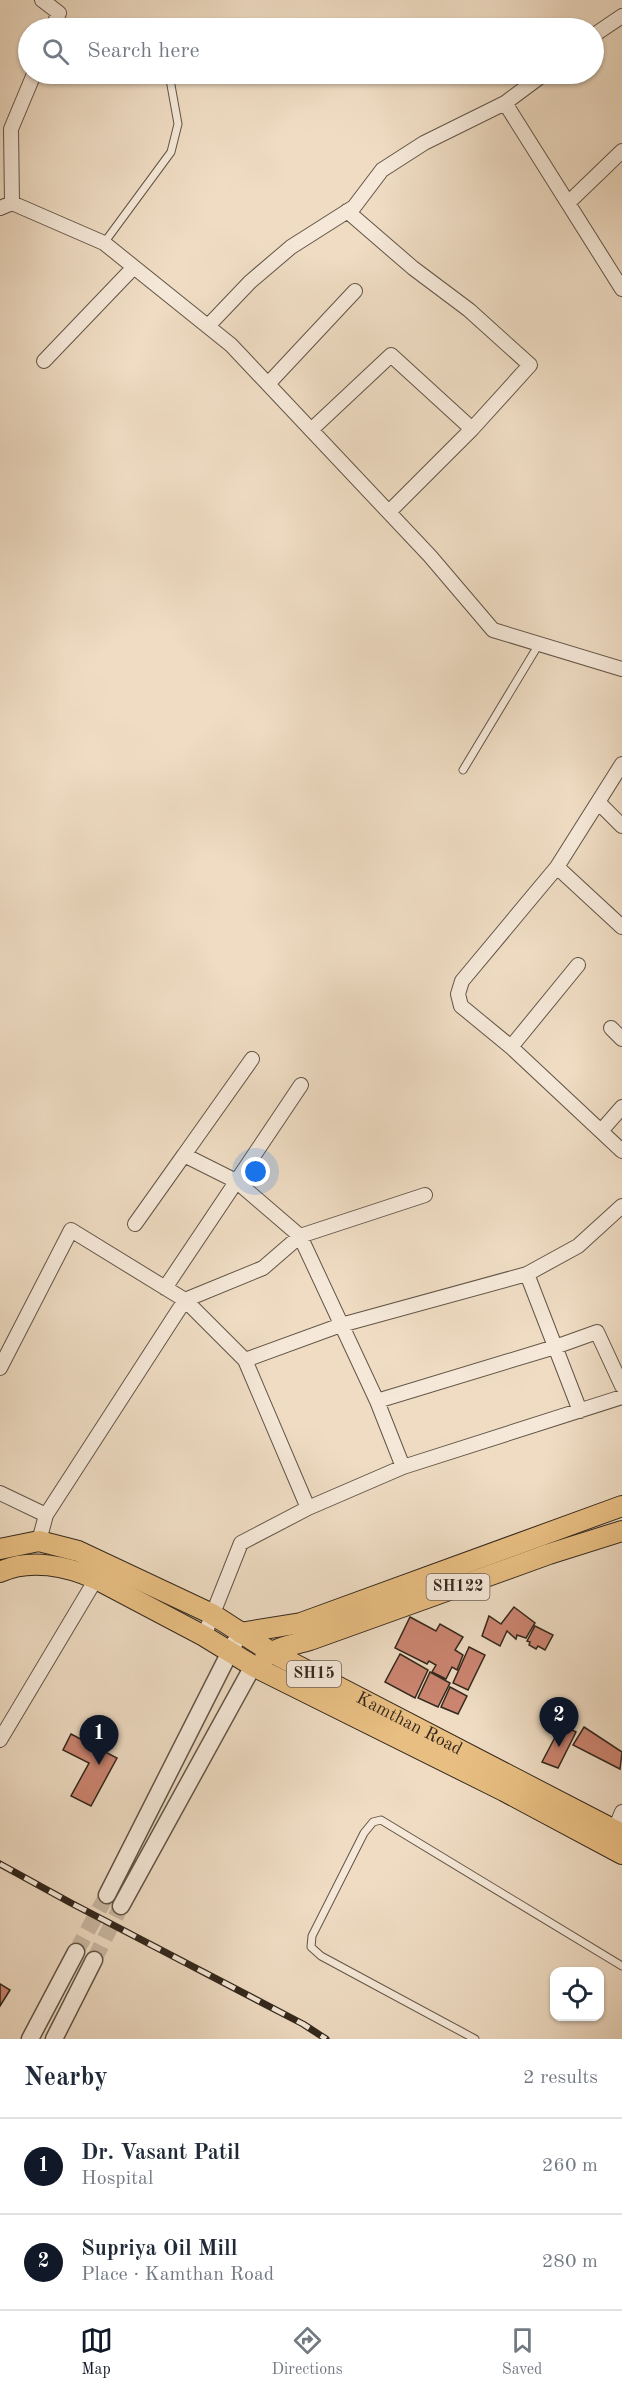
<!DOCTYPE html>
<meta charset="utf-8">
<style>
body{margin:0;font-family:"Old Standard TT",serif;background:#f6f6f7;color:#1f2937}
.controls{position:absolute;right:18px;bottom:18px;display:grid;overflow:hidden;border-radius:12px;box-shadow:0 2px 4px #0004}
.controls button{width:54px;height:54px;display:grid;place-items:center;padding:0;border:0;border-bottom:2px solid #e0e1e3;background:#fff;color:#1f2937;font:30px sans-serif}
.you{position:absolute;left:256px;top:1172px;width:21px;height:21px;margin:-15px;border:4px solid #fff;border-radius:50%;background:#1a73e8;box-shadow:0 0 0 9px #1a73e833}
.badge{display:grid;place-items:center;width:39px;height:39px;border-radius:50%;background:#111827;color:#fff;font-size:20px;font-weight:700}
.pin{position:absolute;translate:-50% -50px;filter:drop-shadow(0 2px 3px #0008)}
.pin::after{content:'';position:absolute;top:32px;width:21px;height:18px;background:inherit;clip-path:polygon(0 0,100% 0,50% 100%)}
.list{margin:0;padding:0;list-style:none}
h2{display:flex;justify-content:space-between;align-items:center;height:78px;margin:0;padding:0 24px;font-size:26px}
h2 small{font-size:20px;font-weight:400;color:#747a83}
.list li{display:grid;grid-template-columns:39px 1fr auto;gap:18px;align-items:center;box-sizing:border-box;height:96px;padding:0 24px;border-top:2px solid #e0e1e3}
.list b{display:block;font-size:22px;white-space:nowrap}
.list p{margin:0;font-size:20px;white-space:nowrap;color:#747a83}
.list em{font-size:20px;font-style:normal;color:#747a83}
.icon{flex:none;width:33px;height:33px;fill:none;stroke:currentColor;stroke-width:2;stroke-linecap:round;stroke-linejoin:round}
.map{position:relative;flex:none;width:622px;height:2039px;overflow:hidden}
.search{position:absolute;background:#fff;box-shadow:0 2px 4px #0004;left:18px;right:18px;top:18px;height:66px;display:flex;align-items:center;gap:15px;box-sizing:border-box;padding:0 21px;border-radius:33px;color:#747a83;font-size:22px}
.sheet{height:270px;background:#fff}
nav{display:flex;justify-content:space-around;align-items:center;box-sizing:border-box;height:84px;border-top:2px solid #e0e1e3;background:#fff;font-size:16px;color:#747a83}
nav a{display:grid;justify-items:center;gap:3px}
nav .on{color:#111827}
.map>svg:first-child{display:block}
</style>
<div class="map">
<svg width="622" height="2039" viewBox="0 0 622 2039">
<rect width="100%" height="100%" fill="#efdcc3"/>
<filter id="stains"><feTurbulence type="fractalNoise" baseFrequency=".00333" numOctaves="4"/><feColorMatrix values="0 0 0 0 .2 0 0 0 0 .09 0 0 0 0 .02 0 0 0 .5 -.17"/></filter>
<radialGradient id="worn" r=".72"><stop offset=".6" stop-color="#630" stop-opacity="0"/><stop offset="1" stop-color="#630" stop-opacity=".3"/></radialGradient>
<!-- building -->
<path fill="#cc8571" stroke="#33281d" stroke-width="1.5" d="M514 1607 535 1623 526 1638 517 1635 516 1639 507 1631 500 1646 482 1636 489 1616 501 1624Z
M410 1617 436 1631 440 1624 463 1637 455 1650 463 1655 457 1670 452 1667 446 1679 432 1672 436 1665 429 1661 427 1664 395 1648Z
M535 1626 553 1635 545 1650 538 1646 536 1649 529 1645 530 1642 527 1641Z
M469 1647 485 1655 468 1690 453 1683Z
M400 1654 428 1670 415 1698 385 1682Z
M430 1672 450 1683 438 1707 418 1698Z
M450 1687 467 1696 458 1714 441 1707Z
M562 1724 576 1732 558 1768 542 1762Z
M584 1727 622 1752 620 1769 573 1745Z
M71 1734 117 1758 91 1806 71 1796 89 1763 63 1750Z
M0 1984 10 1990 0 2006Z"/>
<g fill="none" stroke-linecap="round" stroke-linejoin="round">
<!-- tertiary-tunnel -->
<path stroke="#c9b8a2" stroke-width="16" stroke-dasharray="16 8" stroke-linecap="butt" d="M76 1952 107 1895
M94 1960 121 1906"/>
<defs>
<path id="service" d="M104 243 171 152 178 124 169 74
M463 770 539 644
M475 2039 321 1956 311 1947 312 1936 364 1833 373 1822 381 1820 622 1966"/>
<path id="minor" d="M42 0 59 13 52 28
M594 35 622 16
M505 103 622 289
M12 203 11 129 34 74
M568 203 622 151
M0 208 12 203 104 243 231 345 430 556 493 630 622 669
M208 326 250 282 291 247 354 207 382 170 424 143 505 103 544 74
M44 361 134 267
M268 384 355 291
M311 430 391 355 472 429 530 365 469 310 413 268 347 211
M389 512 472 429
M622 764 557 867 462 981 458 994 461 1006 511 1047 622 1151
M598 802 622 826
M557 867 622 927
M611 1028 622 1039
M511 1047 578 965
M252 1059 184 1155 236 1181 300 1236 377 1401 403 1467
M601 1131 622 1107
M135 1224 184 1155
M165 1288 301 1085
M245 1360 341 1325 527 1274
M0 1368 71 1230 185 1300 245 1360 308 1508
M377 1401 555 1347 597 1332 622 1386
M580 1411 527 1274 578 1246 622 1206
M0 1493 46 1515
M39 1541 46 1515 185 1300 263 1268 300 1236 425 1195
M204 1636 241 1543 308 1508 403 1467 622 1397
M0 1740 96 1579
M611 1838 622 1812"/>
<path id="tertiary" d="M107 1895 235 1642
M121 1906 253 1666
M30 2039 76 1952
M54 2039 94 1960"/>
<g id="primary">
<path id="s1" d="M0 1549 39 1541 78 1551 212 1614 271 1652 622 1834"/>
<path d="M0 1572C30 1558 67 1566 96 1579L204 1636 253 1666 504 1791 622 1854"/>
<path d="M240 1633 301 1623 622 1506"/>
<path d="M265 1657C278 1646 294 1645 310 1640L549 1554 622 1531"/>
</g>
</defs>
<!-- service casing -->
<use href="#service" stroke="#625546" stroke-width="9"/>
<!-- minor casing -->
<use href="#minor" stroke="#625546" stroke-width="16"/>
<!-- tertiary casing -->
<use href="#tertiary" stroke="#625546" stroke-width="19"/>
<!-- primary casing -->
<use href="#primary" stroke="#33281d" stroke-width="22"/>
<!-- service -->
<use href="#service" stroke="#f5e8d8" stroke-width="7"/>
<!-- minor -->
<use href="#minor" stroke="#f5e8d8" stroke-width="14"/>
<!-- tertiary -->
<use href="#tertiary" stroke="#f5e8d8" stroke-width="16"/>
<!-- primary -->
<use href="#primary" stroke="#e8be82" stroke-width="20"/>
<defs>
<path id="rail" d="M0 1864 71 1903 303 2024 326 2039"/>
</defs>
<!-- rail casing -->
<use href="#rail" stroke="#33281d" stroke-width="7"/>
<!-- rail -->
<use href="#rail" stroke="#f5e8d8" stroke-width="4.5" stroke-dasharray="14" stroke-linecap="butt"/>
</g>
<g text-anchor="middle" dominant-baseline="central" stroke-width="4.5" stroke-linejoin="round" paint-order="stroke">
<!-- shield labels -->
<g fill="#f5e8d8" stroke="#6d6255" stroke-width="1.5">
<rect x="426.5" y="1574" width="63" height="26" rx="4.5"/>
<rect x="287" y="1661" width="54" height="26" rx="4.5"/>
</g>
<g font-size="16" font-weight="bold" fill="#33281d">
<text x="458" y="1587">SH122</text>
<text x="314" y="1674">SH15</text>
</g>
<!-- street labels -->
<g font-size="18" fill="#33281d" stroke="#f5e8d8">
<text stroke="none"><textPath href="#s1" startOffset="454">Kamthan Road</textPath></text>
</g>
</g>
<rect width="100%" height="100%" filter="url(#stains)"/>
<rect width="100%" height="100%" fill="url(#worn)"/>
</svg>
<div class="controls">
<button><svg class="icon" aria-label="locate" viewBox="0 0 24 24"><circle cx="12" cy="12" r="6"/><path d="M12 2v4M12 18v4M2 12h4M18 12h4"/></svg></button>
</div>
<div class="you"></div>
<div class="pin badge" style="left:99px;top:1765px">1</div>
<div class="pin badge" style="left:559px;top:1747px">2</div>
<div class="search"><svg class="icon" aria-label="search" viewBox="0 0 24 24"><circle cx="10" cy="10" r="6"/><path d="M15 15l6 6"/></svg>Search here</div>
</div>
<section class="sheet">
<h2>Nearby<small>2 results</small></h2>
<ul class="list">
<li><span class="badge">1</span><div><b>Dr. Vasant Patil</b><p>Hospital</p></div><em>260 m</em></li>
<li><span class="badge">2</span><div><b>Supriya Oil Mill</b><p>Place · Kamthan Road</p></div><em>280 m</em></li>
</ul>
</section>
<nav>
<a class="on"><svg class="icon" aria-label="map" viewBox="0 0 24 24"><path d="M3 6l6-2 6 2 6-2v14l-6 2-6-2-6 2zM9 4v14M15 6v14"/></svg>Map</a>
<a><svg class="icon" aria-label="directions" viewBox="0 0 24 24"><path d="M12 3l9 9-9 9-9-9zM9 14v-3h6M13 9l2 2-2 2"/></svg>Directions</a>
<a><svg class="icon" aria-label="saved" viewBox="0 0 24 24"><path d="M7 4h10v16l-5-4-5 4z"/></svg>Saved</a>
</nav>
